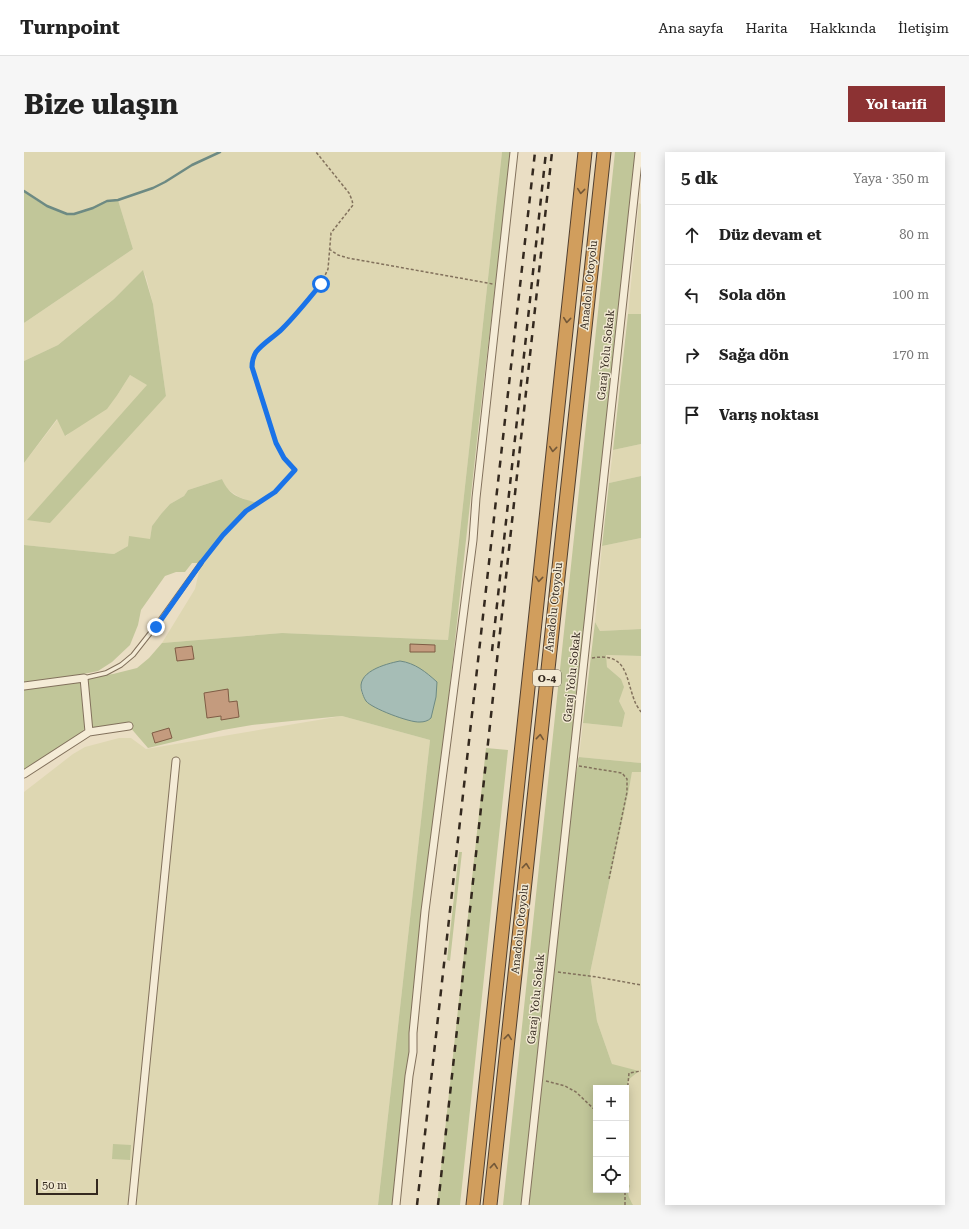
<!DOCTYPE html>
<html lang="tr">
<meta charset="utf-8">
<style>
body{margin:0;font-family:"Roboto Serif",serif;background:#f6f6f6;color:#222}
.controls{position:absolute;right:12px;bottom:12px;display:grid;overflow:hidden;border-radius:0px;box-shadow:0 2px 10px #0003}
.controls button{width:36px;height:36px;display:grid;place-items:center;padding:0;border:0;border-bottom:1px solid #e0e0e0;background:#fff;color:#222;font:20px sans-serif}
.scale{position:absolute;left:12px;bottom:10px;width:62px;box-sizing:border-box;padding-left:4px;border:2px solid #34291f;border-top:0;font-size:11px;line-height:14px;white-space:nowrap;color:#34291f;-webkit-text-stroke:3px #f2e9d3;paint-order:stroke}
.stop{position:absolute;width:12px;height:12px;margin:-9px;border:3px solid #1a73e8;border-radius:50%;background:#fff}
.stop.end{background:#1a73e8;border-color:#fff;box-shadow:0 1px 4px #0008}
.list{margin:0;padding:0;list-style:none}
h2{display:flex;justify-content:space-between;align-items:center;height:52px;margin:0;padding:0 16px;font-size:17px}
h2 small{font-size:13px;font-weight:400;color:#767676}
.list li{display:grid;grid-template-columns:26px 1fr auto;gap:12px;align-items:center;box-sizing:border-box;height:60px;padding:0 16px;border-top:1px solid #e0e0e0}
.list b{display:block;font-size:15px;white-space:nowrap}
.list em{font-size:13px;font-style:normal;color:#767676}
.icon{flex:none;width:22px;height:22px;fill:none;stroke:currentColor;stroke-width:2;stroke-linecap:round;stroke-linejoin:round}
.map{position:relative;flex:none;width:617px;height:1053px;overflow:hidden;border-radius:0px}
header{display:flex;align-items:center;gap:24px;box-sizing:border-box;height:56px;padding:0 20px;background:#fff;border-bottom:1px solid #e0e0e0}
header strong{font-size:19px}
nav{display:flex;gap:22px;margin-inline-start:auto;font-size:14px}
.intro{display:flex;align-items:center;justify-content:space-between;box-sizing:border-box;height:96px;padding:0 24px}
h1{margin:0;font-size:28px}
.button{padding:10px 18px;border-radius:0px;background:#8c3233;color:#fff;font-size:14px;font-weight:700}
main{display:flex;gap:24px;padding:0 24px}
aside{flex:1;background:#fff;border-radius:0px;box-shadow:0 2px 10px #0003}
.map>svg:first-child{display:block}
</style>
<header>
<strong>Turnpoint</strong>
<nav><a>Ana sayfa</a><a>Harita</a><a>Hakkında</a><a>İletişim</a></nav>
</header>
<div class="intro"><h1>Bize ulaşın</h1><a class="button">Yol tarifi</a></div>
<main>
<div class="map">
<svg width="617" height="1053" viewBox="0 0 617 1053">
<rect width="100%" height="100%" fill="#eadec4"/>
<!-- farmland -->
<path fill="#ded7b2" d="M0 0H478L424 488 258 481 138 491 171 437 177 411 199 383 222 359 233 352 215 345 203 337 198 327 164 338 160 344 146 352 137 362 128 374 126 387 104 394 90 402 0 393V311L34 267 42 284 94 242 106 223 124 233 4 367 142 244 129 152 122 125 119 119 90 147 34 193 0 209V171L109 97 94 48 83 49 69 56 50 62H43L23 54 0 39Z
M615 51 617 52V162H604Z
M617 292V324L585 331 589 298Z
M617 386V477L576 479 571 470 578 394Z
M581 503 617 504V611L555 605 559 571 598 575 601 561 595 549 597 527 583 515Z
M318 564 406 588 354 1053H0V640L49 602 61 595 95 586H107L122 597Z
M608 619 617 620V1053H603L604 928 588 912 573 869 566 821 605 637Z"/>
<!-- green -->
<path fill="#c1c699" fill-rule="evenodd" d="M478 0H487L454 279 369 1053H354L406 588 318 564 228 573 199 578 124 596 105 574 65 580 60 526 89 522 113 516 125 506 138 491 258 481 424 488ZM351 517 388 569C365 562 311 544 351 517Z
M591 0H612L500 1053H479Z
M0 39C10 48 37 64 50 62 62 60 71 52 82 49 86 48 91 48 94 48L109 97 0 171Z
M119 118 129 152 142 244 26 371 3 368 123 233 106 223 94 242 83 257 41 284 33 267 0 311V209L34 193 90 147Z
M604 162H617V292L589 298Z
M617 324V386L578 394 585 331Z
M198 327C206 345 216 346 234 351 211 366 194 389 177 411H168L161 420H152L141 424 117 458 114 473 106 493 88 510 74 519 55 523 0 530V393L90 402 104 394 105 384 126 387 128 374 137 362 146 352 160 344 164 338Z
M571 470 576 479 617 477V504L582 503 583 515 597 527 600 535 595 549 601 561 598 575 559 571Z
M56 530 61 574 59 580 53 585 0 619V538Z
M462 596 484 598 436 1053H413Z
M555 605 617 611V620H608L605 637 566 821 573 869 588 912 615 919 604 928V1031L606 1034C602 1042 605 1045 609 1053H505L551 625 554 613V607ZM572 936H602V1038H572Z
M435 700H438L426 809 423 808Z
M89 992 107 993 106 1008 88 1007Z"/>
<!-- water -->
<path fill="#a6bdb6" stroke="#6d8a83" d="M376 509C391 511 402 520 413 530L412 545 407 566C404 569 400 570 396 570 386 571 347 556 342 549 340 546 339 543 338 540 331 520 361 512 376 509Z"/>
<g fill="none" stroke-linecap="round" stroke-linejoin="round">
<!-- stream -->
<path stroke="#6d8a83" stroke-width="2.5" d="M0 39 23 54 43 62H50L69 56 83 49 94 48 129 36 141 30 168 13 196 0"/>
</g>
<!-- building -->
<path fill="#c49b7e" stroke="#7f5c45" d="M386 492 411 493V500H386Z
M168 494 170 507 153 509 151 496Z
M204 537 205 550 213 549 215 565 197 568V564L183 566 180 541Z
M145 576 148 586 131 591 128 581Z"/>
<g fill="none" stroke-linecap="round" stroke-linejoin="round">
<defs>
<path id="lane" d="M60 526 82 521 97 513 109 503 131 475 177 411"/>
<path id="street" d="M0 534 60 526 65 580
M0 622 65 580 105 574
M108 1053 152 609
M372 1053 385 924 389 900V881L401 759 449 388 452 346 490 0
M501 1053 615 0"/>
<path id="highway" d="M449 1053 561 0
M466 1053 580 0"/>
</defs>
<!-- lane casing -->
<use href="#lane" stroke="#82715c" stroke-width="5.5"/>
<!-- street casing -->
<use href="#street" stroke="#82715c" stroke-width="9"/>
<!-- highway casing -->
<use href="#highway" stroke="#513f30" stroke-width="15"/>
<!-- path -->
<path stroke="#82715c" stroke-width="1.5" stroke-dasharray="3 2" stroke-linecap="butt" d="M305 97 314 103 324 106 469 132
M181 406 199 383 222 359 251 340 271 318 261 306 253 291 228 215V208L231 201 268 168 297 132 304 117 307 81 329 53 328 48 325 41 292 0
M568 506C604 500 601 525 611 550 612 553 615 557 617 560
M555 614 598 621 603 627V640L585 727
M534 820 573 825 617 833
M522 929 541 934 552 940 572 959
M602 954 605 921 617 919
M601 1053V1038"/>
<!-- lane -->
<use href="#lane" stroke="#f5ecd7" stroke-width="3.5"/>
<!-- street -->
<use href="#street" stroke="#f5ecd7" stroke-width="7"/>
<!-- highway -->
<use href="#highway" stroke="#d19e5d" stroke-width="13"/>
<!-- rail -->
<path stroke="#34291f" stroke-width="2.5" stroke-dasharray="7 7" stroke-linecap="butt" d="M468 499 522 0
M393 1053 511 0
M414 1053 528 0"/>
</g>
<!-- one-way arrows -->
<defs><path id="oneway-chevron" d="M-2-3.5L2.5 0L-2 3.5" fill="none" stroke-width="1.6" stroke-linecap="round" stroke-linejoin="round"/></defs>
<g stroke="#735838">
<use href="#oneway-chevron" transform="translate(557 39) rotate(96)"/>
<use href="#oneway-chevron" transform="translate(543 168) rotate(96)"/>
<use href="#oneway-chevron" transform="translate(529 297) rotate(96)"/>
<use href="#oneway-chevron" transform="translate(515 427) rotate(96)"/>
<use href="#oneway-chevron" transform="translate(516 585) rotate(-84)"/>
<use href="#oneway-chevron" transform="translate(502 714) rotate(-84)"/>
<use href="#oneway-chevron" transform="translate(484 885) rotate(-84)"/>
<use href="#oneway-chevron" transform="translate(470 1014) rotate(-84)"/>
</g>
<g fill="none" stroke-linecap="round" stroke-linejoin="round">
<!-- route -->
<path stroke="#1a73e8" stroke-width="5" d="M132 475 177 411 199 383 222 359 251 340 271 318 260 306 252 291 228 215C228 210 229 205 232 200 239 191 250 185 258 177 272 163 284 148 297 132"/>
</g>
<g text-anchor="middle" dominant-baseline="central" stroke-width="3" stroke-linejoin="round" paint-order="stroke">
<!-- shield labels -->
<rect fill="#f2e9d3" stroke="#6d6355" stroke-width="1" x="509" y="518" width="28" height="16" rx="3"/>
<g font-size="10" font-weight="bold" fill="#34291f">
<text x="523" y="526">O-4</text>
</g>
<!-- street labels -->
<g font-size="11" fill="#34291f" stroke="#f2e9d3">
<text transform="translate(565 133) rotate(-84)">Anadolu Otoyolu</text>
<text transform="translate(582 203) rotate(-84)">Garaj Yolu Sokak</text>
<text transform="translate(530 455) rotate(-84)">Anadolu Otoyolu</text>
<text transform="translate(548 525) rotate(-84)">Garaj Yolu Sokak</text>
<text transform="translate(496 777) rotate(-84)">Anadolu Otoyolu</text>
<text transform="translate(512 847) rotate(-84)">Garaj Yolu Sokak</text>
</g>
</g>
</svg>
<div class="controls">
<button>+</button>
<button>−</button>
<button><svg class="icon" aria-label="locate" viewBox="0 0 24 24"><circle cx="12" cy="12" r="6"/><path d="M12 2v4M12 18v4M2 12h4M18 12h4"/></svg></button>
</div>
<div class="scale">50 m</div>
<div class="stop" style="left:297px;top:132px"></div>
<div class="stop end" style="left:132px;top:475px"></div>
</div>
<aside>
<h2>5 dk<small>Yaya · 350 m</small></h2>
<ul class="list">
<li><svg class="icon" aria-label="ahead" viewBox="0 0 24 24"><path d="M12 20V5M6 11l6-6 6 6"/></svg><div><b>Düz devam et</b></div><em>80 m</em></li>
<li><svg class="icon" aria-label="left" viewBox="0 0 24 24"><path d="M17 20v-9H6M10 6l-5 5 5 5"/></svg><div><b>Sola dön</b></div><em>100 m</em></li>
<li><svg class="icon" aria-label="right" viewBox="0 0 24 24"><path d="M7 20v-9h11M14 6l5 5-5 5"/></svg><div><b>Sağa dön</b></div><em>170 m</em></li>
<li><svg class="icon" aria-label="arrive" viewBox="0 0 24 24"><path d="M6 21V4h12l-3 4 3 4H6"/></svg><div><b>Varış noktası</b></div></li>
</ul>
</aside>
</main>
